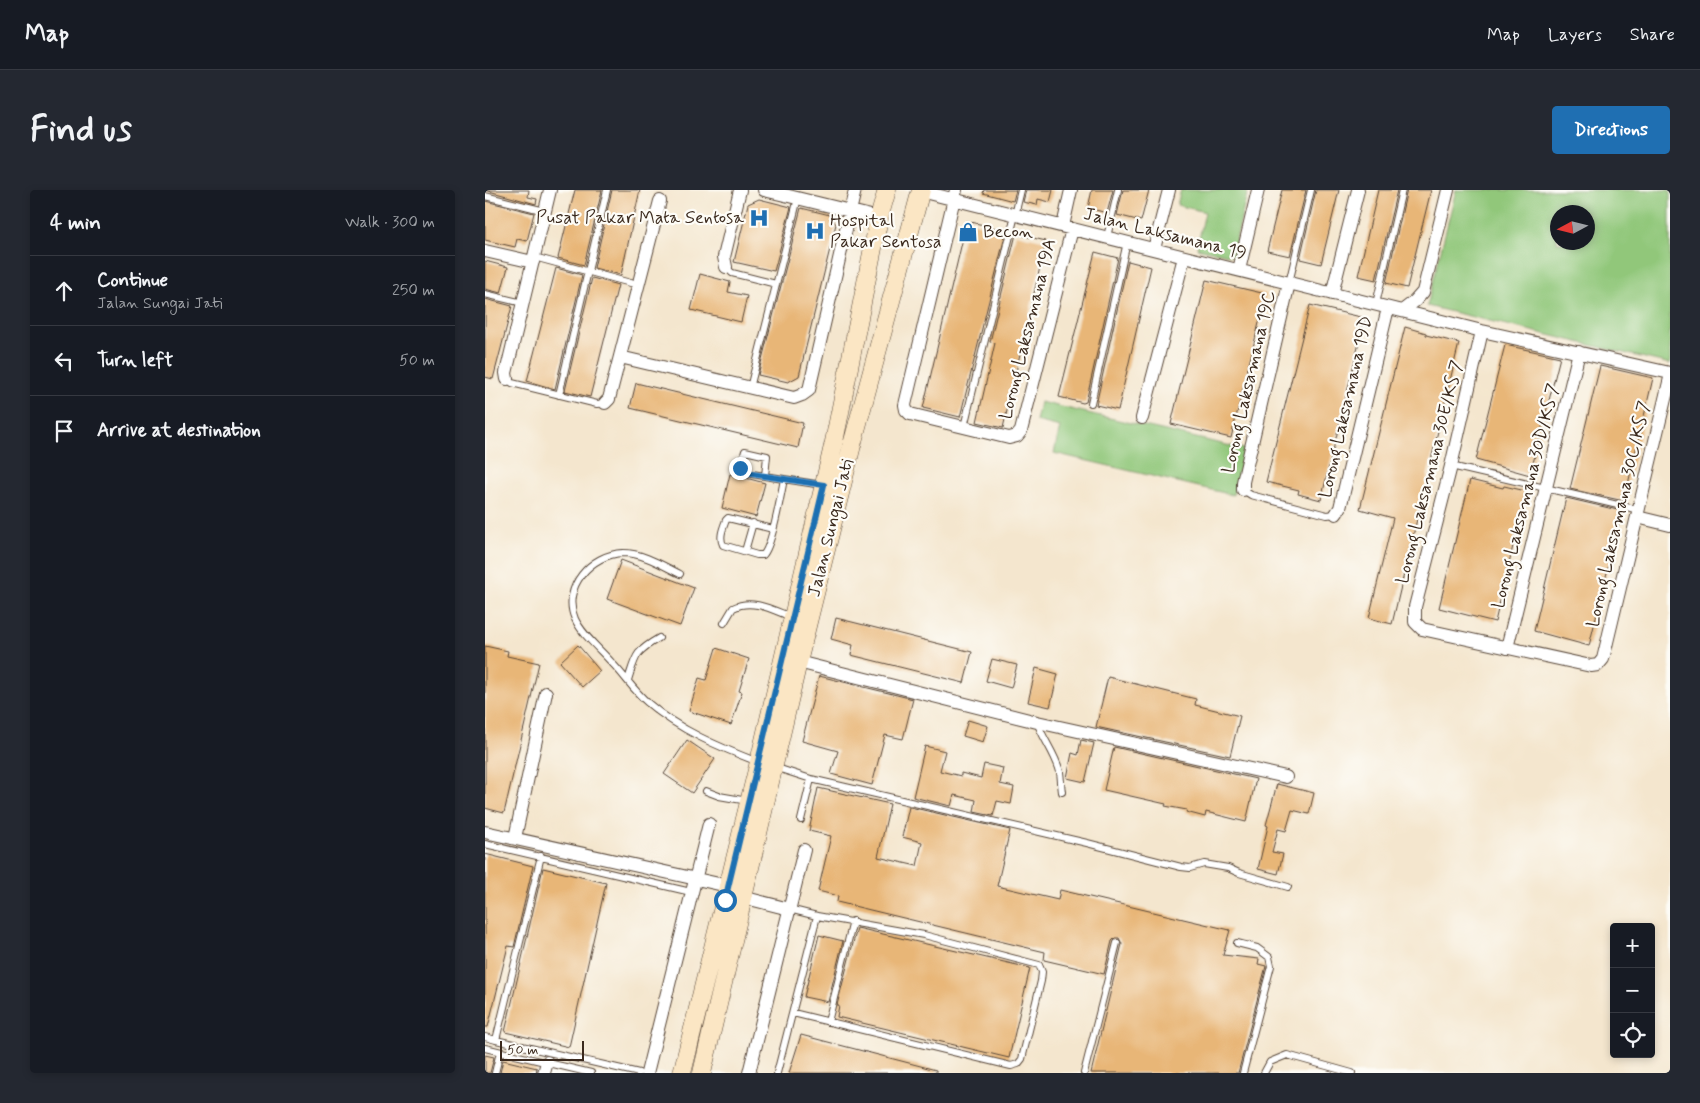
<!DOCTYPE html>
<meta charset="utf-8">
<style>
body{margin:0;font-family:Mynerve,sans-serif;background:#242831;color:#f1f3f6}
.controls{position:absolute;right:15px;bottom:15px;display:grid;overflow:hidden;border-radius:5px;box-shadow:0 2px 8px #0003}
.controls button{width:45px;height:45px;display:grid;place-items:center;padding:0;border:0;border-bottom:1px solid #363941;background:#171b24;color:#f1f3f6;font:25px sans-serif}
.compass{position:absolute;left:1065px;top:15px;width:45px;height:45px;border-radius:50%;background:#171b24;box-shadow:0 2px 8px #0003;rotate:263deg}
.scale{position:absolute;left:15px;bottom:12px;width:84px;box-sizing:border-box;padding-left:5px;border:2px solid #3b2a1e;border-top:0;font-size:14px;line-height:18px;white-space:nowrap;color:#3b2a1e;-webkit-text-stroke:4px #fdfcf7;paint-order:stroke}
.stop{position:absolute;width:15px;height:15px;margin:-11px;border:4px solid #1f6fb2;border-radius:50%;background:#fff}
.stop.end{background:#1f6fb2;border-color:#fff;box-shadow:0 1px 5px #0008}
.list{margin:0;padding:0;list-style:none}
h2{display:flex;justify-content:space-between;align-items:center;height:65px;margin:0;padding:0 20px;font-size:21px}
h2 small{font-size:16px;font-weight:400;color:#9ea1a6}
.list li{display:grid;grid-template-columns:32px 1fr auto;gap:15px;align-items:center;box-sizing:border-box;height:70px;padding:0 20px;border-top:1px solid #363941}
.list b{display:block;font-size:19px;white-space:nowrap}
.list p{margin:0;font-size:16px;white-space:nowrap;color:#9ea1a6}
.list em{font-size:16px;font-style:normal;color:#9ea1a6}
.icon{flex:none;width:28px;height:28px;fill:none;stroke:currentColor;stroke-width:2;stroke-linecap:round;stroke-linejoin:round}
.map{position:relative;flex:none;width:1185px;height:883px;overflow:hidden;border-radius:5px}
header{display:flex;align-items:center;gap:30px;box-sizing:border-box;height:70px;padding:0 25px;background:#171b24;border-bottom:1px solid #363941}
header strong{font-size:24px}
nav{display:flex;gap:28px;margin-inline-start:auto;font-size:18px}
.intro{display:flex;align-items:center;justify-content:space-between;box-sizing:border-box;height:120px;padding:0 30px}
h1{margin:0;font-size:35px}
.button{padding:12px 22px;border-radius:5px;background:#1f6fb2;color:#fff;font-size:18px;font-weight:700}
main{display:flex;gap:30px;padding:0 30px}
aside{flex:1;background:#171b24;border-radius:5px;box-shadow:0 2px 8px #0003}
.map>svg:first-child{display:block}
</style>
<header>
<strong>Map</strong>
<nav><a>Map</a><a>Layers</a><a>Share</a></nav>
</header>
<div class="intro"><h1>Find us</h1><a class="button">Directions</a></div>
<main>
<aside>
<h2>4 min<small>Walk · 300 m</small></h2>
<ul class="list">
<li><svg class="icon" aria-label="ahead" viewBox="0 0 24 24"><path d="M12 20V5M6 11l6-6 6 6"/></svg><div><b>Continue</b><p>Jalan Sungai Jati</p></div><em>250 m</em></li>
<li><svg class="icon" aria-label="left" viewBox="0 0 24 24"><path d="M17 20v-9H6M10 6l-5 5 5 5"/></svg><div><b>Turn left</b></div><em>50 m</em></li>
<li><svg class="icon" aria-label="arrive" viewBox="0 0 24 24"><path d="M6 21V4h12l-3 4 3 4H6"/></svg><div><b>Arrive at destination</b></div></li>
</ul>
</aside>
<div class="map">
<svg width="1185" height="883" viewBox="0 0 1185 883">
<rect width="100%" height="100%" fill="#fdfcf7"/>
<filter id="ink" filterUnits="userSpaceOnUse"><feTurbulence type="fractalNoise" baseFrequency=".02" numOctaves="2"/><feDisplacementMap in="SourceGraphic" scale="10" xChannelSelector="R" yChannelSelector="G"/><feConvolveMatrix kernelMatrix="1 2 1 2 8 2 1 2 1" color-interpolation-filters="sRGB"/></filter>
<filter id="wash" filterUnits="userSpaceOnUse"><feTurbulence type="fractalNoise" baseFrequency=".0096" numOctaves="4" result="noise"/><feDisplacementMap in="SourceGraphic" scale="20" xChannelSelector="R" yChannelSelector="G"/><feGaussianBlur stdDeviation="1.12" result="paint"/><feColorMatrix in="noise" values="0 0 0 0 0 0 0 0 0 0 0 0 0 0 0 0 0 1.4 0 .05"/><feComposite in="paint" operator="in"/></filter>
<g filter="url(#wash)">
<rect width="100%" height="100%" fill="#f4e6ce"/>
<!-- green -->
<path fill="#91c77a" stroke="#66784c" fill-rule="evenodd" d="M696 0H763L747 66 712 58 720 22 692 15Z
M971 0H1185V174L942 116ZM1102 22V52H1072V22Z
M555 212 759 259 748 305 569 263 575 237 551 231Z"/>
<g id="blocks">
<!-- building -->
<path fill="#e8b677" d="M0 0H44L43 7 52 9 51 14Z
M90 0H117L99 75 73 68Z
M127 0H155L136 85 109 78Z
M499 0H531L528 11 498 3Z
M541 0H568L565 12 553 9 552 15 538 12Z
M607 0H628L622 23 603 18Z
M638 0H664L656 31 632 25Z
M797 0H821L805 66 782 61Z
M831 0H854L836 74 815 69Z
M893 0H912L891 90 873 86Z
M922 0H946L922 98 901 93Z
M274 9 306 17 289 81 249 72 263 14Z
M0 11 49 23 42 51 32 49 30 57 0 50Z
M316 18 345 25 351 34 314 186 303 192 273 185Z
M482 31 519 40 521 42 475 227 438 218Z
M531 44 561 51 518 238 492 232 510 153 505 152Z
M610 62 633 68 601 212 598 213 574 207Z
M0 71 23 77 16 103 0 99Z
M643 71 666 77 633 220 611 215Z
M71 78 97 85 70 199 42 191Z
M215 84 245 92 243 102 262 106 256 132 206 120Z
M107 88 133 95 105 207 80 201Z
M721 90 781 104 746 248 686 234Z
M0 109 27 116 8 189 0 187Z
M825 115 880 128 836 310 813 304 814 300 781 292Z
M920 137 941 143V145L974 153 907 434 884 428 908 328 875 319Z
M1020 155 1075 167 1045 285 991 270Z
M1115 176 1168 188 1139 311 1085 299Z
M151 193 318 233 313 258 145 218Z
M245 284 280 293 271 327 237 318Z
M985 290 1018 298 1019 296 1041 301 1010 432 954 418Z
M1081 308 1137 321 1104 456 1049 441Z
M136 370 209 398 195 436 122 409Z
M351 428 487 462 479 493 366 465 368 455 346 449Z
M93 455 115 481 97 497 75 472Z
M0 456 23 461 22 466 54 473 19 623 0 618Z
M231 458 264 469 254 501 257 502 246 535 204 521 214 488 221 490Z
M507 469 532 475 526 498 501 491Z
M551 478 573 484 565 517 543 512Z
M334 486 428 509 418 549 400 545 387 595 346 584 353 561 317 551Z
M623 487 711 509 710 515 755 526 745 566 611 537Z
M483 530 503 536 498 552 478 546Z
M202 550 230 569 207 603 179 584Z
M596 550 609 553 600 592 582 588 587 563 593 565Z
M440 556 460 561 455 581 476 586V583L496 588 499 574 518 578 515 594 529 597 526 614 512 611 508 626 489 622 491 610 469 605 466 616 428 607Z
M629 557 771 589 761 632 721 622 720 627 701 622 702 620 680 616 681 614 619 600Z
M792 594 829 603 824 624 807 620 801 641 793 639 787 662 798 664 793 684 773 679 783 636 781 635Z
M333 598 405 614 393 667 432 676 437 652 417 647 424 617H425L525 640 512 696 573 710 575 700 745 740 738 765 774 769 773 774 781 776 753 883H606L637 754 634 748H630L627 751 619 784 559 770 560 762 352 712 353 706 333 701 346 646 324 641Z
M0 664 48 676 29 757 23 756 3 837H0Z
M58 678 121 693 84 857 20 842Z
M372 738 545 778 524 868 352 827 354 815H352Z
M334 745 358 751 343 812 319 807Z
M316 845 451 880V883H304Z
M0 865 9 867 5 883H0Z
M18 870 52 878 51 883H15Z"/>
</g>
</g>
<g filter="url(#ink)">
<use href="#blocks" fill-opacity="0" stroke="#574638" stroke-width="1"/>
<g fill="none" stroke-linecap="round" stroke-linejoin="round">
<defs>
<path id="service" d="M0 6 60 21
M622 47 633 0
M49 67 153 95
M241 77 247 83 291 94
M804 93 826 0
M0 104 38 113
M891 114 917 0
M22 189 27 193 112 214 120 213
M265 198 313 8
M74 205 122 0
M606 213 642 52
M479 237 536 0
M966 276 1154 320
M280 286 282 266 260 261 255 278 258 282 267 284 337 295
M758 300 766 305 842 325 851 324
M288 339 243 328 241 330C238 338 234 347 238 355L272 365H278C287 357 296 304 299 289
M260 361 268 333
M195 384C177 375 158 363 138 363 106 364 76 398 90 429 98 446 115 459 127 473 139 485 149 501 163 513 194 540 234 557 273 572
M239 433 248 418C267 408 288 420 306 427
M143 490C151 465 150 462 174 448
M552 532C558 549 571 565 575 582 576 589 576 596 577 602
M289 577 326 589 602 653 696 677 705 678 719 674 743 678 754 683 803 697
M221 601 234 606 263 611
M316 630 326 589
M0 654 206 702
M56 666 11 850 154 883
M752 753 772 758 784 767 786 776 758 883
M308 823 526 876 533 874 537 869 556 791 557 782 554 775 439 745 332 726
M343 832 368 731
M0 847 11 850
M0 858 106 883
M10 883 15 862
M292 883 332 726 304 719
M599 883 632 753
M779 883 785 872 802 865 867 883"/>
<path id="minor" d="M279 0 394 28
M471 0 420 215 421 220 425 224 524 248 532 246 536 241 587 39
M435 1 997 141 1185 183
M578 36 586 0
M669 59 684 0
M0 61 48 72
M241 77 239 67 255 0
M754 80 773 0
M847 104 873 0
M917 121 930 111 938 102 963 0
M997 141 966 276 930 417V432L937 439 1106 476 1113 475 1118 469 1185 188
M135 167 309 208 317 205 324 200 370 0
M22 189 21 183 65 0
M120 213 124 209 175 11
M657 228 699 67
M758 300V292L804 93
M851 324 855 318 903 118
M1152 327 1185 335
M1022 458 1094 162
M313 472 552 532 801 587
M0 642 243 696
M30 648 61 503
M257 707 304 719
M59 883 62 872
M162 883 224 634
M264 883 319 660"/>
<path id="secondary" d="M197 883 274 572 349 252 394 28 402 0
M217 883 313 472 367 255 436 0"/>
</defs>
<!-- service casing -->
<use href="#service" stroke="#574638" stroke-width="8"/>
<!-- minor casing -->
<use href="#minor" stroke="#574638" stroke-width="14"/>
<!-- secondary casing -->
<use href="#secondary" stroke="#574638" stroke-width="19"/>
<!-- service -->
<use href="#service" stroke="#fff" stroke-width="6"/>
<!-- minor -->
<use href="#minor" stroke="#fff" stroke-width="12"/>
<!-- secondary -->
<use href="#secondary" stroke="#fbe6c4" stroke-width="18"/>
</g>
</g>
<g fill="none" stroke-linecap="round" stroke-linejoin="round" filter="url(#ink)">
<!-- route -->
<path stroke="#1f6fb2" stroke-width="6" d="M240 710 339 295 267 284 258 282 255 278"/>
</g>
<!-- icons -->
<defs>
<symbol id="hospital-bare" viewBox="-9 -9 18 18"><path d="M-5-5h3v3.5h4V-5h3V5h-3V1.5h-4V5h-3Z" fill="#1f6fb2" stroke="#fdfcf7" stroke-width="2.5" paint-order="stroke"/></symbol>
<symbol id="shop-bare" viewBox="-9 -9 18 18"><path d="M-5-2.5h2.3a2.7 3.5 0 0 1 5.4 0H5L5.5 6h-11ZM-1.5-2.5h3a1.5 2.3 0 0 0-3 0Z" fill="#1f6fb2" stroke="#fdfcf7" stroke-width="2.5" paint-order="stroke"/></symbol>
</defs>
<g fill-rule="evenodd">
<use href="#hospital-bare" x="260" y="14" width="28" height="28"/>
<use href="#hospital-bare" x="316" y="27" width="28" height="28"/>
<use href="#shop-bare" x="469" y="28" width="28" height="28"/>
</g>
<g text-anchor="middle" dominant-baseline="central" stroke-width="4.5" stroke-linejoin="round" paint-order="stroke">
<!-- poi labels -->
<g font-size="18" fill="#3b2a1e" stroke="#fdfcf7" text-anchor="start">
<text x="259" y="28" text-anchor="end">Pusat Pakar Mata Sentosa</text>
<text x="345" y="31">Hospital<tspan x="345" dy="21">Pakar Sentosa</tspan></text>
<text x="498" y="42">Becon</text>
</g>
<!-- street labels -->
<g font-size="18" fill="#3b2a1e" stroke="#fdfcf7">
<text transform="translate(680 44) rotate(14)">Jalan Laksamana 19</text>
<text transform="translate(543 139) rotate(-76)">Lorong Laksamana 19A</text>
<text transform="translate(764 192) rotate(-77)">Lorong Laksamana 19C</text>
<text transform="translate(861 217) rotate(-77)">Lorong Laksamana 19D</text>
<text transform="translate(945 282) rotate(-76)">Lorong Laksamana 30E/KS 7</text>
<text transform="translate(1041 306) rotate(-76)">Lorong Laksamana 30D/KS 7</text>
<text transform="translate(1134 324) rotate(-77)">Lorong Laksamana 30C/KS 7</text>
<text transform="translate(346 338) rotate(-76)">Jalan Sungai Jati</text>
</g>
</g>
</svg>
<div class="controls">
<button>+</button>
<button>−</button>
<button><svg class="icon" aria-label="locate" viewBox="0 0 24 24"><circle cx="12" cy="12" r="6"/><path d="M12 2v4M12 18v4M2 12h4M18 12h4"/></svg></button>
</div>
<svg class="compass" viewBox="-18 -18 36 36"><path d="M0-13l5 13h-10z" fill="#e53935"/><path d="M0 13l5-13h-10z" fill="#9ea1a6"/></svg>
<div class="scale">50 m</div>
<div class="stop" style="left:240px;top:710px"></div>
<div class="stop end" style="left:255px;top:278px"></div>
</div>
</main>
